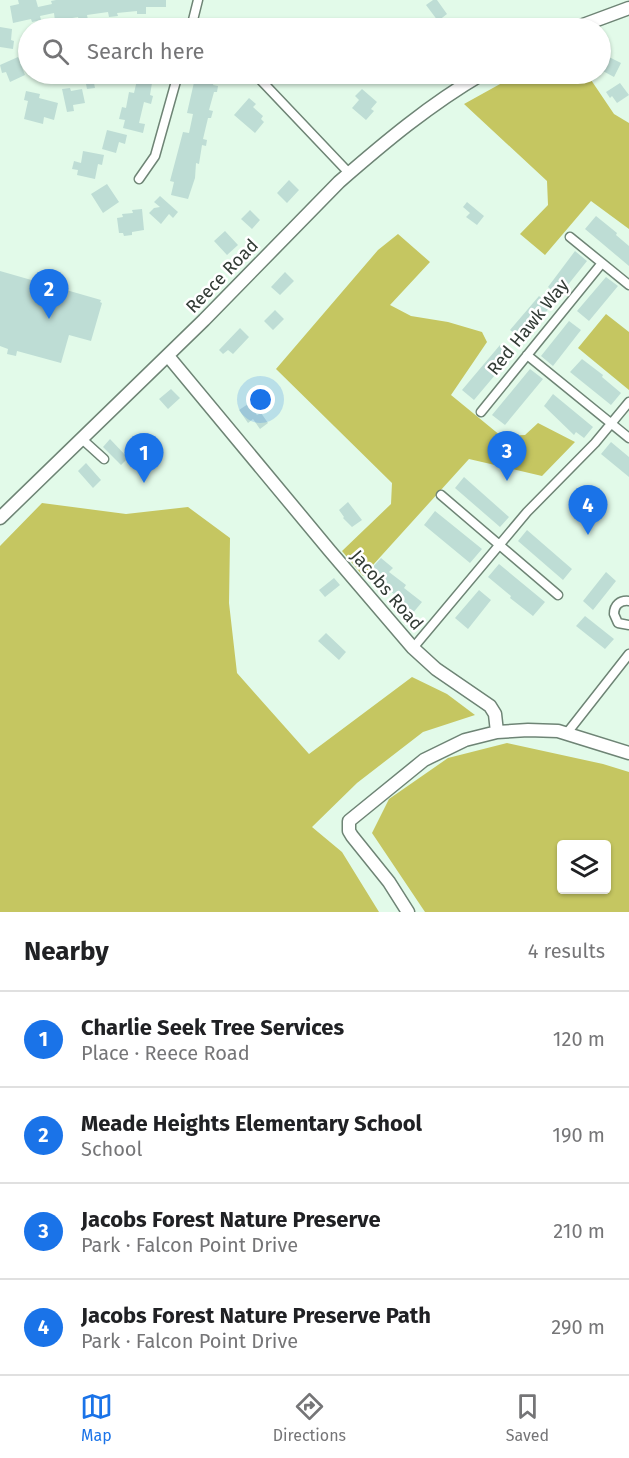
<!DOCTYPE html>
<meta charset="utf-8">
<style>
body{margin:0;font-family:"Fira Sans",sans-serif;background:#f6f6f6;color:#202124}
.controls{position:absolute;right:18px;bottom:18px;display:grid;overflow:hidden;border-radius:6px;box-shadow:0 2px 4px #0004}
.controls button{width:54px;height:54px;display:grid;place-items:center;padding:0;border:0;border-bottom:2px solid #e0e0e0;background:#fff;color:#202124;font:30px sans-serif}
.you{position:absolute;left:261px;top:400px;width:21px;height:21px;margin:-15px;border:4px solid #fff;border-radius:50%;background:#1a73e8;box-shadow:0 0 0 9px #1a73e833}
.badge{display:grid;place-items:center;width:39px;height:39px;border-radius:50%;background:#1a73e8;color:#fff;font-size:20px;font-weight:700}
.pin{position:absolute;translate:-50% -50px;filter:drop-shadow(0 2px 3px #0008)}
.pin::after{content:'';position:absolute;top:32px;width:21px;height:18px;background:inherit;clip-path:polygon(0 0,100% 0,50% 100%)}
.list{margin:0;padding:0;list-style:none}
h2{display:flex;justify-content:space-between;align-items:center;height:78px;margin:0;padding:0 24px;font-size:26px}
h2 small{font-size:20px;font-weight:400;color:#757577}
.list li{display:grid;grid-template-columns:39px 1fr auto;gap:18px;align-items:center;box-sizing:border-box;height:96px;padding:0 24px;border-top:2px solid #e0e0e0}
.list b{display:block;font-size:22px;white-space:nowrap}
.list p{margin:0;font-size:20px;white-space:nowrap;color:#757577}
.list em{font-size:20px;font-style:normal;color:#757577}
.icon{flex:none;width:33px;height:33px;fill:none;stroke:currentColor;stroke-width:2;stroke-linecap:round;stroke-linejoin:round}
.map{position:relative;flex:none;width:629px;height:912px;overflow:hidden}
.search{position:absolute;background:#fff;box-shadow:0 2px 4px #0004;left:18px;right:18px;top:18px;height:66px;display:flex;align-items:center;gap:15px;box-sizing:border-box;padding:0 21px;border-radius:33px;color:#757577;font-size:22px}
.sheet{height:462px;background:#fff}
nav{display:flex;justify-content:space-around;align-items:center;box-sizing:border-box;height:84px;border-top:2px solid #e0e0e0;background:#fff;font-size:16px;color:#757577}
nav a{display:grid;justify-items:center;gap:3px}
nav .on{color:#1a73e8}
.map>svg:first-child{display:block}
</style>
<div class="map">
<svg width="629" height="912" viewBox="0 0 629 912">
<rect width="100%" height="100%" fill="#e2fae9"/>
<!-- green -->
<path fill="#c5c661" fill-rule="evenodd" d="M518 74H587L614 114 629 123V229L591 201 545 255 520 234 548 205 547 181 464 104Z
M398 234 430 262 390 305 411 316 448 322 482 332 487 342 451 395 501 436 525 435 538 423 575 442 542 476 469 459 363 576 342 551 391 504 392 483 276 369 378 250Z
M606 314 629 332V390L578 348Z
M42 503 126 514 188 507 230 538 229 603 237 673 309 754 412 677 447 694 475 715 423 732 357 783 312 827 342 852 379 912H0V546Z
M507 743 603 764 629 772V912H425L372 833 389 799 448 758ZM562 844H606V890H562Z"/>
<!-- building -->
<path fill="#beddd5" d="M18 0H36L38 7 52 4 51 1 56 0H166V7H146V14H137V11L117 13 118 16 109 17 108 12 87 15 88 20 79 21 78 17 55 21 54 13 40 16 41 20 32 22 31 19 13 23 10 6 19 4Z
M433 0H437L447 14 438 21 426 5Z
M0 27 12 29 11 40 14 41 13 49 0 47Z
M605 55 621 63 614 77 601 70 605 63 602 61Z
M18 57 25 75 10 82 6 72 2 73 0 65Z
M84 74H104L106 80 94 83 95 88 87 89Z
M202 74H216L213 85 218 86 217 92H214L209 110 213 111 211 118H208L203 139 207 140 206 146 202 145 199 164 196 163 195 178 188 199 171 195 174 182 170 181 183 132 189 133 193 114 187 113 195 78 201 79Z
M137 80 152 83 150 95 153 96 151 104 144 102 139 123 145 124 143 133 123 128 125 120 119 119 122 107 126 108 129 92 134 93Z
M620 83 629 95 617 103 612 96 610 98 606 92Z
M70 88 71 91 82 89 85 103 73 105 74 111 67 112 62 89Z
M362 89 377 102 371 109 374 111 366 120 352 108 359 100 355 96Z
M26 91 40 94 39 98 58 103 54 120 44 117 43 124 24 119 28 101 24 100Z
M249 98 256 104 253 107 263 116 261 119 264 122 255 133 234 115Z
M107 130 127 135 125 144 119 142 116 153 102 149Z
M83 151 104 155 102 165 98 164 95 179 77 175 78 170 72 169 74 161 81 163Z
M289 180 299 190 287 203 277 193Z
M107 184 119 202 103 213 91 194Z
M160 196 178 212 173 218 169 214 161 224 149 213 154 208 160 207 154 202Z
M467 202 484 216 477 225 466 217 470 213 463 207Z
M142 209 144 230 132 232V235L124 236 123 233H119L117 218 123 217 122 214 133 213 132 210Z
M250 210 260 220 252 229 241 219Z
M596 216 617 233 616 235 629 246V266L585 229Z
M225 231 238 245 227 255 214 241Z
M575 251 587 261 559 296 548 287Z
M0 271 101 300 100 302 102 303 91 341 69 335 61 363 17 351 16 356 7 354 8 349 0 346Z
M285 272 294 281 280 295 271 287Z
M606 277 618 286 589 321 577 311Z
M539 296 551 306 523 340 510 330Z
M275 310 284 319 273 330 264 321Z
M569 321 581 330 553 366 541 356Z
M240 328 249 337 233 354 228 350 223 354 219 350Z
M500 345 512 355 474 400 462 390Z
M582 359 603 375 602 377 621 393 611 405 570 372Z
M530 369 543 379 505 425 492 415Z
M171 389 180 398 168 409 159 399Z
M553 394 593 427 584 438 576 432 574 435 544 406Z
M248 404 257 415 261 413 268 423 260 429 253 419 248 423 239 410Z
M110 439 128 458 121 465 103 447Z
M611 442 629 457V477L601 454Z
M86 463 101 480 93 488 78 471Z
M464 477 509 517 500 527 455 488Z
M348 502 362 520 352 527 343 518 344 517 339 510Z
M435 511 482 549 470 563 424 525Z
M527 530 572 569 563 580 518 541Z
M381 558 393 568 389 572 406 585 404 588 422 602 412 614 400 604 403 601 385 587 388 584 371 569Z
M499 564 545 602 533 616 510 598 511 596 488 577Z
M606 572 616 581 593 610 583 601Z
M334 578 340 585 325 597 319 590Z
M479 590 491 600 468 629 455 618Z
M585 616 614 639 605 649 576 626Z
M326 633 346 652 339 660 318 641Z"/>
<g fill="none" stroke-linecap="round" stroke-linejoin="round">
<defs>
<path id="street" d="M191 28 198 0
M255 74 349 173
M139 179 155 156 178 74
M570 237 629 285
M527 355 629 438
M481 412 602 263
M83 440 104 459
M441 495 558 595
M629 601C620 600 614 605 614 614L618 623 629 625
M413 648 527 512 595 443 629 402
M567 733 629 654"/>
<path id="secondary" d="M575 28 629 8
M168 356 330 551 413 648 436 669 490 706 495 714 497 732 528 730 558 731 629 753
M0 518 204 320 339 182C385 142 429 105 482 74
M408 912 389 882 352 836 349 831V821L424 760 465 740 497 732"/>
</defs>
<!-- street casing -->
<use href="#street" stroke="#6e8475" stroke-width="11"/>
<!-- secondary casing -->
<use href="#secondary" stroke="#6e8475" stroke-width="15"/>
<!-- street -->
<use href="#street" stroke="#fff" stroke-width="8"/>
<!-- secondary -->
<use href="#secondary" stroke="#fff" stroke-width="12"/>
</g>
<g text-anchor="middle" dominant-baseline="central" stroke-width="5" stroke-linejoin="round" paint-order="stroke">
<!-- street labels -->
<g font-size="18" fill="#323b35" stroke="#fff">
<text transform="translate(222 276) rotate(-46)">Reece Road</text>
<text transform="translate(528 327) rotate(-51)">Red Hawk Way</text>
<text transform="translate(387 590) rotate(49)">Jacobs Road</text>
</g>
</g>
</svg>
<div class="controls">
<button><svg class="icon" aria-label="layers" viewBox="0 0 24 24"><path d="M12 4l9 5-9 5-9-5zM3 14l9 5 9-5"/></svg></button>
</div>
<div class="you"></div>
<div class="pin badge" style="left:144px;top:483px">1</div>
<div class="pin badge" style="left:49px;top:319px">2</div>
<div class="pin badge" style="left:507px;top:481px">3</div>
<div class="pin badge" style="left:588px;top:535px">4</div>
<div class="search"><svg class="icon" aria-label="search" viewBox="0 0 24 24"><circle cx="10" cy="10" r="6"/><path d="M15 15l6 6"/></svg>Search here</div>
</div>
<section class="sheet">
<h2>Nearby<small>4 results</small></h2>
<ul class="list">
<li><span class="badge">1</span><div><b>Charlie Seek Tree Services</b><p>Place · Reece Road</p></div><em>120 m</em></li>
<li><span class="badge">2</span><div><b>Meade Heights Elementary School</b><p>School</p></div><em>190 m</em></li>
<li><span class="badge">3</span><div><b>Jacobs Forest Nature Preserve</b><p>Park · Falcon Point Drive</p></div><em>210 m</em></li>
<li><span class="badge">4</span><div><b>Jacobs Forest Nature Preserve Path</b><p>Park · Falcon Point Drive</p></div><em>290 m</em></li>
</ul>
</section>
<nav>
<a class="on"><svg class="icon" aria-label="map" viewBox="0 0 24 24"><path d="M3 6l6-2 6 2 6-2v14l-6 2-6-2-6 2zM9 4v14M15 6v14"/></svg>Map</a>
<a><svg class="icon" aria-label="directions" viewBox="0 0 24 24"><path d="M12 3l9 9-9 9-9-9zM9 14v-3h6M13 9l2 2-2 2"/></svg>Directions</a>
<a><svg class="icon" aria-label="saved" viewBox="0 0 24 24"><path d="M7 4h10v16l-5-4-5 4z"/></svg>Saved</a>
</nav>
